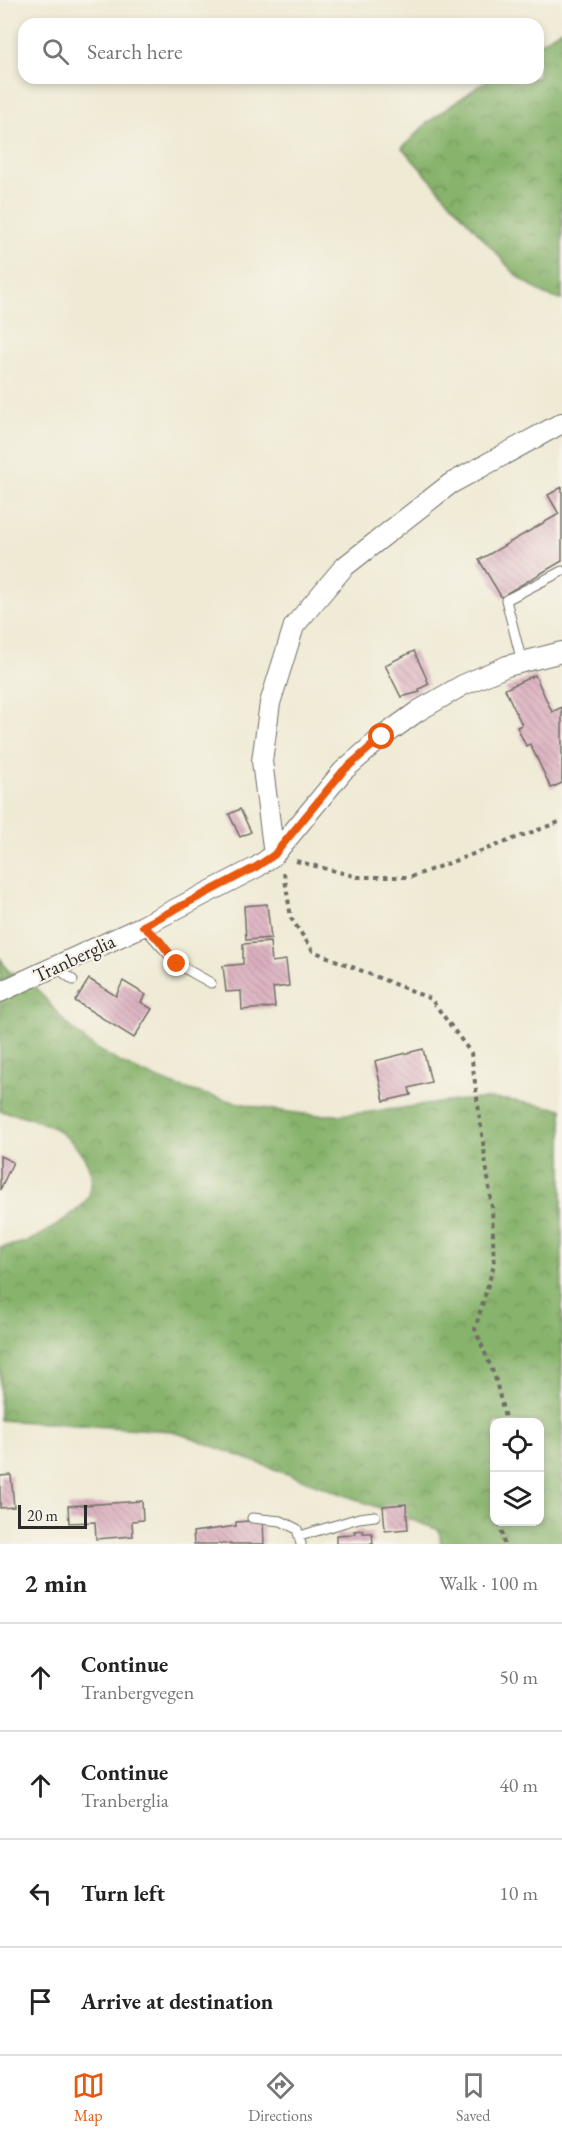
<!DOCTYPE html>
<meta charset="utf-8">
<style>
body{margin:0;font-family:"EB Garamond",serif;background:#f2f2f2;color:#222}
.controls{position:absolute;right:18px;bottom:18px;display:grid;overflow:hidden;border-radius:12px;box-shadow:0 3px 9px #0003}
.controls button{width:54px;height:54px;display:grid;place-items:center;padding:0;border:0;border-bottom:2px solid #e0e0e0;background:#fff;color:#222;font:30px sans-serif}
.scale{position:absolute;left:18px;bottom:15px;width:69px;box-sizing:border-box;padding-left:6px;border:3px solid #2b2b2b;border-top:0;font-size:16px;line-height:21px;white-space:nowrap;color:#2b2b2b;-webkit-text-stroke:4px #f7f3e8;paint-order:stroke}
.stop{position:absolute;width:18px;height:18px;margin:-14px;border:4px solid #ea580c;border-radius:50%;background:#fff}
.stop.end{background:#ea580c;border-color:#fff;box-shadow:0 2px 6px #0008}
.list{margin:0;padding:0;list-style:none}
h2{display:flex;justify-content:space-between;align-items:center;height:78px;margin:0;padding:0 24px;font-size:26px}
h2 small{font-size:20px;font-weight:400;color:#767676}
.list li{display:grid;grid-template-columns:39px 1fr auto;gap:18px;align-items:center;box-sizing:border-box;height:108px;padding:0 24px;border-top:2px solid #e0e0e0}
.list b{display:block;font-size:22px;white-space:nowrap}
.list p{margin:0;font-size:20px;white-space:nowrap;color:#767676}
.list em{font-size:20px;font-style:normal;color:#767676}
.icon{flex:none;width:33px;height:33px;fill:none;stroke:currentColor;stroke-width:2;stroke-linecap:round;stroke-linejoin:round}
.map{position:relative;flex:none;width:562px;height:1544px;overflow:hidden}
.search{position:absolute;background:#fff;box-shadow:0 3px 9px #0003;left:18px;right:18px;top:18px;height:66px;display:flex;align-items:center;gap:15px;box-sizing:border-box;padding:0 21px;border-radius:18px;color:#767676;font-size:22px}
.sheet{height:510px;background:#fff}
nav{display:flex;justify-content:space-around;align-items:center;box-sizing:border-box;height:84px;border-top:2px solid #e0e0e0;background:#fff;font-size:16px;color:#767676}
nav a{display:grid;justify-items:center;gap:3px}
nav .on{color:#ea580c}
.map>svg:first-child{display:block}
</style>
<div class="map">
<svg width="562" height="1544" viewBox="0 0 562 1544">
<defs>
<pattern id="forest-crowns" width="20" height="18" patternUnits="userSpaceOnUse" patternTransform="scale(1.5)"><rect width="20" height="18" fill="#87b36c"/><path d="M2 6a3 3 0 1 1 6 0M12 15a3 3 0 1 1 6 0" fill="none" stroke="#6f9259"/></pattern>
<pattern id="building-back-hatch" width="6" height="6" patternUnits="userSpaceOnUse" patternTransform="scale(1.5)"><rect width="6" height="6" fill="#d9a9bc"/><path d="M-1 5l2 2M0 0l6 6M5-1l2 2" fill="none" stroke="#b08a99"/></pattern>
</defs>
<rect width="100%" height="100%" fill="#f7f3e8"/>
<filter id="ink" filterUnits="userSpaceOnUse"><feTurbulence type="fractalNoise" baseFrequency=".0167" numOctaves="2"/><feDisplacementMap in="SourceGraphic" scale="12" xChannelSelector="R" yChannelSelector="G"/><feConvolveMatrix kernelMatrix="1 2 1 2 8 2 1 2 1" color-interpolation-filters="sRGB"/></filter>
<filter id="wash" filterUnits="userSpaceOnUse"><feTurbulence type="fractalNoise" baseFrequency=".008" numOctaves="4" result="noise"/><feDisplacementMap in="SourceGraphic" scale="24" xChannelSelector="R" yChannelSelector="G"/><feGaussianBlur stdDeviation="1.35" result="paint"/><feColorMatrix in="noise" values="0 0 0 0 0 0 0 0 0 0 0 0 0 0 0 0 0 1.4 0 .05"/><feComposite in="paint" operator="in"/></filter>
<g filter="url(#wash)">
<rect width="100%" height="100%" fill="#efead4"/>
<!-- forest -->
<path fill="url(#forest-crowns)" stroke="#596f4c" stroke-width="1.5" fill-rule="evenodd" d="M562 29V300L545 295 516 275 402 148 428 122 490 78H538V44Z
M0 958 9 972 25 974C44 997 62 1022 86 1041 138 1083 269 1117 336 1115 383 1113 429 1102 476 1099 504 1097 535 1105 562 1109V1544H441L439 1530 172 1431 0 1420V1247C27 1244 45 1235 66 1218 74 1212 85 1206 89 1195 101 1161 65 1130 36 1120 25 1115 12 1114 0 1111ZM494 1422H540V1522H494Z"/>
<g id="blocks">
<!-- building -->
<path fill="url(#building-back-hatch)" d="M562 487V561L507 593 508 595 502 598 479 560 559 514 548 495Z
M414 651 429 684 419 689 420 692 401 697 385 665Z
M535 675 552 712 562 707V783L551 788 530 744 526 746 517 727 522 725 505 689Z
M240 809 251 832 240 837 229 814Z
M267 904 271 938 246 940 244 906Z
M270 942 272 962 286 960 289 986 273 988 275 1007 242 1010 241 991 226 992 223 966 243 964V944Z
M89 979 116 996 123 981 146 995 141 1002 152 1009 134 1038 75 1001Z
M423 1049 431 1082 409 1088 411 1095 384 1101 375 1061Z
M0 1156 13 1162 0 1190Z
M11 1475 14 1507 0 1508V1476Z
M142 1501 143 1520 132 1521 133 1536 96 1539 95 1522 69 1523 68 1506Z
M406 1504 408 1529 385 1531 383 1506Z
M263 1520 264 1544H194L193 1532 236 1526V1522Z
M363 1530V1533H372L373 1544H336V1535L355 1534 354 1531Z"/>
</g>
</g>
<g filter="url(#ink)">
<use href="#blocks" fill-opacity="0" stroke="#706e66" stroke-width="1.5"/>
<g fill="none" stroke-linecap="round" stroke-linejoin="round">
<defs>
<path id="lane" d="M522 662 506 600 562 571
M143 926 177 964 211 983
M56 967 73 980
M252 1518 281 1521 297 1529 301 1544
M300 1536 359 1518 375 1516"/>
<path id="street" d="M274 855 262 761 270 703 294 626 344 567 450 484 562 423
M0 992 143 926 257 867 274 855 343 771 382 737 418 711 463 685 507 666 562 652"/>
</defs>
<!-- lane casing -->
<use href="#lane" stroke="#706e66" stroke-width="11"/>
<!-- street casing -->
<use href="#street" stroke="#706e66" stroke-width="22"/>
<!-- path -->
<path stroke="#706e66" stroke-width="4" stroke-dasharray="4.5 4.5" stroke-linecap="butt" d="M296 861 358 877H411L562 821
M284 873 291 918 313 951 431 999 471 1053 492 1208 494 1265 475 1329 495 1377 506 1422
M494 1470 492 1479 494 1493
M500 1522 504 1544"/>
<!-- lane -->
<use href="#lane" stroke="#fff" stroke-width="9"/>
<!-- street -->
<use href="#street" stroke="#fff" stroke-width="20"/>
</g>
</g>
<g fill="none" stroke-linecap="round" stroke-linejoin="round" filter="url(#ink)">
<!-- route -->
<path stroke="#ea580c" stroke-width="8" d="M177 964 159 940 143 926 256 867 274 855 343 771 382 737"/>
</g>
<g text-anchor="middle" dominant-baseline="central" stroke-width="4.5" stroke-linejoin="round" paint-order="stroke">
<!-- street labels -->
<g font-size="20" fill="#2b2b2b" stroke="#f7f3e8">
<text transform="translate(74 958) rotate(-25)">Tranberglia</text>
</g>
</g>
</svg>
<div class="controls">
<button><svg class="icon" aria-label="locate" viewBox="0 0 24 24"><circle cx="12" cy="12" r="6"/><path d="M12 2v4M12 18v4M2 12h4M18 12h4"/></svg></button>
<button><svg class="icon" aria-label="layers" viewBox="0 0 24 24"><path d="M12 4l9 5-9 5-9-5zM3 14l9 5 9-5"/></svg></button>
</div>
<div class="scale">20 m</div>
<div class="stop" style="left:382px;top:737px"></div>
<div class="stop end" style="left:177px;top:964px"></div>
<div class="search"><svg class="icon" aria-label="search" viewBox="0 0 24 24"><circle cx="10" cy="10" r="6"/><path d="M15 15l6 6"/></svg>Search here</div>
</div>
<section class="sheet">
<h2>2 min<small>Walk · 100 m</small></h2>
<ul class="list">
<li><svg class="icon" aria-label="ahead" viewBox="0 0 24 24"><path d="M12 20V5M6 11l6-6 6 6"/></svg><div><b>Continue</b><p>Tranbergvegen</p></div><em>50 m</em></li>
<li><svg class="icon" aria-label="ahead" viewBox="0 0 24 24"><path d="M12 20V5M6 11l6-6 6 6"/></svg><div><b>Continue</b><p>Tranberglia</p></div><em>40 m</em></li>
<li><svg class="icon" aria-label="left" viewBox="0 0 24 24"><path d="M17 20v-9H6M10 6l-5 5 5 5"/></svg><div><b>Turn left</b></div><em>10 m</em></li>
<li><svg class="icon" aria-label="arrive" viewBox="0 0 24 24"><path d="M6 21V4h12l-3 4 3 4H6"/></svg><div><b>Arrive at destination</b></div></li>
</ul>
</section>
<nav>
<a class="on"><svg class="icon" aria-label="map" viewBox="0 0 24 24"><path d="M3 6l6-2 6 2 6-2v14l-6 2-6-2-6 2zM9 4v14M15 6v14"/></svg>Map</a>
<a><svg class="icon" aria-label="directions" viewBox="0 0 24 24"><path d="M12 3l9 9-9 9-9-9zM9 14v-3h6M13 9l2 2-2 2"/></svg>Directions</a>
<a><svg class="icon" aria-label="saved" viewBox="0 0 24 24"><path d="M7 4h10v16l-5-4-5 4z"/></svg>Saved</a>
</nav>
